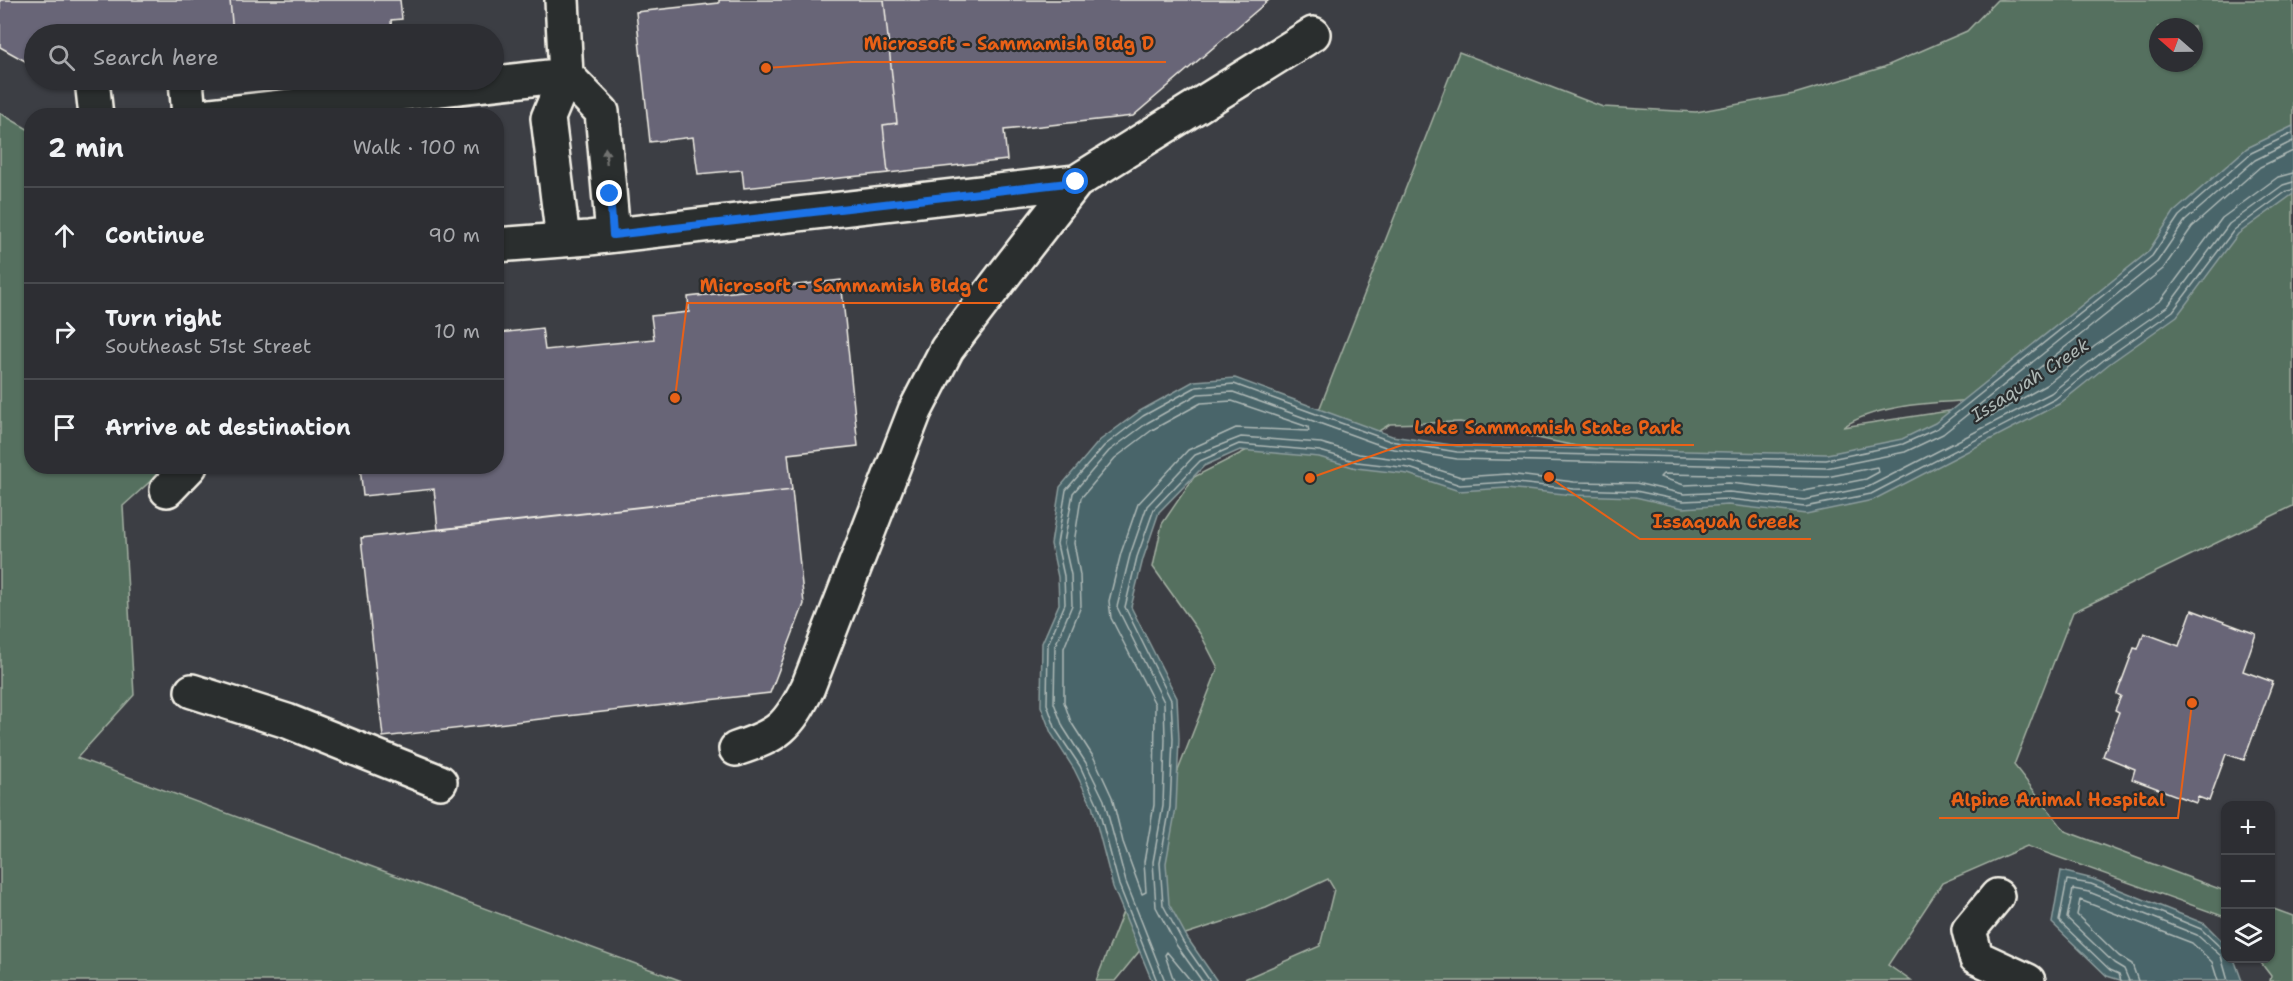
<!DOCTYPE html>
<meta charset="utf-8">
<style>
body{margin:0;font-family:"Shantell Sans",sans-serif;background:#35363b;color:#f1f3f6}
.controls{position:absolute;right:18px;bottom:18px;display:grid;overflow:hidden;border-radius:12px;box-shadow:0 2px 4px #0004}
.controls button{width:54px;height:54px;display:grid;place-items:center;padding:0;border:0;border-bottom:2px solid #484a4e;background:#2d2e33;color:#f1f3f6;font:30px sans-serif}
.compass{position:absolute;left:2149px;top:18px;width:54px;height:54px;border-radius:50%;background:#2d2e33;box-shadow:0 2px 4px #0004;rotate:290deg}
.stop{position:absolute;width:18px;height:18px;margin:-14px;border:4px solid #1a73e8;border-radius:50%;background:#fff}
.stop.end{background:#1a73e8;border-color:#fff;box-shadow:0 2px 6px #0008}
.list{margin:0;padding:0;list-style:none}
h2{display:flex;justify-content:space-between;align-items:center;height:78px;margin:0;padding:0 24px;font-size:26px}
h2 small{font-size:20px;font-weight:400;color:#a7a8ac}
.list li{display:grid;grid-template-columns:39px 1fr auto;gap:18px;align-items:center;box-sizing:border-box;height:96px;padding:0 24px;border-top:2px solid #484a4e}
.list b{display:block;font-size:22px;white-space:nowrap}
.list p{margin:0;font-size:20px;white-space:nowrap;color:#a7a8ac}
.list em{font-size:20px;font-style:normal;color:#a7a8ac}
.icon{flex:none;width:33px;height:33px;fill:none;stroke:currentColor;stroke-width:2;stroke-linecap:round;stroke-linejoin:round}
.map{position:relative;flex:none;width:2293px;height:981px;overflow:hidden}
.search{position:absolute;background:#2d2e33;box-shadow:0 2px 4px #0004;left:24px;top:24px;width:480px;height:66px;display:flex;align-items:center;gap:15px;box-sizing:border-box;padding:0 21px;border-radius:33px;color:#a7a8ac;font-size:22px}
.panel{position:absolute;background:#2d2e33;box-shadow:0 2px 4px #0004;left:24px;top:108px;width:480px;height:366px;border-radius:24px}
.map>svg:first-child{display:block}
</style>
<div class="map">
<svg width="2293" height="981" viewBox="0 0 2293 981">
<rect width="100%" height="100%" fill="#3c3e44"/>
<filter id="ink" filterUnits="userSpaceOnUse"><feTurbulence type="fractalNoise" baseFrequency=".0167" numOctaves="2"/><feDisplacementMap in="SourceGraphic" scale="12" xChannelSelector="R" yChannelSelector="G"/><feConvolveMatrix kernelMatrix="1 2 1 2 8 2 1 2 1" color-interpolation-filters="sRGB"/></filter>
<g filter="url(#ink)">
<!-- green -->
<path fill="#55705e" stroke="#a4b0a3" stroke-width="1.5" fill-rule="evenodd" d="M1997 0H2293V506L2073 612 2014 765 2065 831 2225 891V917L2027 846 1942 883 1888 965 1911 981H1240L1320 946 1334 889 1328 879 1266 908 1142 948 1115 981H1096L1218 668 1201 635 1153 567 1162 524 1194 477 1257 445 1310 433 1459 52 1603 107 1696 112 1794 94 1884 67 1967 31ZM2158 27H2194V63H2158ZM1978 400 2015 401 1843 427C1878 403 1936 403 1978 400ZM1460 422 1576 446 1645 456 1581 467 1366 439 1390 424Z
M0 113 31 131 32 466 166 467 123 506 134 695 77 758 682 981H0Z
M2271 908 2293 916V981H2270L2271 976 2258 959 2270 958Z"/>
<!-- water -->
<path fill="#48656b" stroke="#8d9d9d" stroke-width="1.5" d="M2293 126V194L2238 234 2177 316 2109 364 2059 404 1873 500 1806 514 1728 505 1683 508 1635 497 1573 495 1507 488 1459 491 1408 474 1356 468 1319 457 1240 450 1204 466 1159 512 1143 559 1131 607 1177 698 1179 739 1176 808 1166 863 1169 904 1188 939 1217 981H1152L1113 887 1092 806 1074 769 1051 733 1041 706 1042 643 1059 604 1058 577 1051 544 1060 487 1099 441 1140 411 1194 381 1235 378 1392 436 1458 446 1827 454 1902 439 1935 423 2148 252 2174 212 2247 148Z
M2061 871 2093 879 2205 924 2225 944 2226 958 2234 959 2242 981H2123L2107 976 2052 923Z"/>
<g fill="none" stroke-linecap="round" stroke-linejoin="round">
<!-- shore -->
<path stroke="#afb9b6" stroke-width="1.5" d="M2293 151 2260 167 2192 227 2163 269 1983 413 1982 418 1993 415 2046 385 2095 346 2161 300 2222 218 2278 177 2293 173
M1232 401 1308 427 1309 431 1236 428 1188 450 1138 504 1121 553 1109 601 1111 618 1155 704 1154 805 1144 862 1146 892 1142 894 1123 842 1112 797 1094 758 1071 722 1064 702V648L1081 606 1080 575 1074 543 1081 498 1115 458 1152 430 1201 403Z
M1877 467 1879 472 1866 479 1804 491 1729 483 1684 485 1660 477 1663 474 1827 477Z
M1157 981 1119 885 1097 803 1080 766 1056 730 1047 704 1048 644 1065 604 1064 576 1057 544 1066 490 1104 446 1143 416 1196 387 1234 384 1390 441 1457 452 1826 460 1903 444 1938 428 2152 256 2179 216 2251 153 2293 133
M1165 981 1126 882 1104 800 1086 763 1063 727 1054 703 1055 646 1072 605 1071 575 1064 543 1073 493 1109 451 1147 423 1198 394 1233 392 1388 448 1457 459 1826 468 1905 452 1943 434 2157 262 2185 221 2255 160 2293 141
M1174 981 1165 955 1167 952 1191 981
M1202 981 1177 946 1156 907 1153 862 1163 806 1165 739 1164 702 1117 607 1130 555 1147 506 1195 455 1241 437 1321 443 1359 454 1411 461 1461 477 1508 474 1574 482 1636 483 1684 494 1729 492 1805 500 1868 487 2051 393 2101 353 2168 306 2229 224 2283 185 2293 182
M1210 981 1183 942 1163 905 1160 863 1170 807 1173 739 1171 700 1125 607 1137 557 1154 509 1200 461 1239 444 1320 451 1357 462 1409 468 1460 485 1508 482 1574 489 1636 491 1683 501 1728 499 1805 507 1871 494 2055 399 2105 359 2173 311 2234 230 2287 191 2293 190
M2121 981 2119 974 2110 970 2059 921 2067 880 2091 884 2201 929 2220 947 2226 948
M2129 981 2124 969 2114 963 2067 918 2073 889 2089 892 2197 935 2221 956 2228 981
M2138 981 2132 964 2119 956 2077 915 2080 900 2192 943 2212 962 2218 981"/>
</g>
<!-- building -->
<path fill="#676577" stroke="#f4f1e8" stroke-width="1.5" d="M0 0H230L233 34H34V66L0 47Z
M230 0H400L402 19 391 20 392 34H233Z
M719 0H884L897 123 883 125 888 173 744 188 742 170 698 174 693 137 650 142 636 12 719 3Z
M884 0H1269L1133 116 1004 130 1007 160 888 173 883 125 897 123Z
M841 280 858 446 788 454 792 490 438 530 434 489 363 496 360 466H496V317L499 333 542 328 545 350 654 339 651 316 689 312 688 297Z
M792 490 804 604 770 693 383 737 361 538Z
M2192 610 2256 634 2243 671 2273 682 2244 760 2226 754 2209 801 2198 797 2196 803 2132 779 2135 769 2103 756 2119 712 2115 710 2121 696 2117 694 2134 648 2138 649 2144 633 2179 646Z"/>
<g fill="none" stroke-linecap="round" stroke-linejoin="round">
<defs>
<path id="minor" d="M562 0 566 75 548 118 563 240
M566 75 602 112 613 235
M92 80 96 116
M186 80 189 116
M202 116 566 75
M496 245 589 238 1076 182
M167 490 190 466
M192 691 287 721 440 782
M736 749C779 735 788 727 808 687L915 411 947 349 1003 276 1076 182 1313 34
M1997 896 1969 930 1976 957 2028 981"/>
</defs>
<!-- minor casing -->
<use href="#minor" stroke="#f4f1e8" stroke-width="38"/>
<!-- minor -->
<use href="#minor" stroke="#2a2d2e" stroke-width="33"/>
</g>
<!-- one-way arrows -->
<defs><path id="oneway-solid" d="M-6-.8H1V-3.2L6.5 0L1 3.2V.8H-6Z" transform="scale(1.5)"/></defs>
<use fill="#71726f" href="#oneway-solid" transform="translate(606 156) rotate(-95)"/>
</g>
<g fill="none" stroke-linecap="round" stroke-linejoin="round" filter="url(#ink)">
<!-- route -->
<path stroke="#1a73e8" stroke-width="8" d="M610 194 613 235 1076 182"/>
</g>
<g text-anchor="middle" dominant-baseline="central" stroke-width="4.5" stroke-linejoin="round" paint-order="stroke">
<!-- water labels -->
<g font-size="18" font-style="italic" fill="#afb9b6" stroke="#2a2d2e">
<text transform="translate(2030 380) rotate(-33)">Issaquah Creek</text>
</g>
</g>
<!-- callouts -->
<path fill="none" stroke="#e96117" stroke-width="2" d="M766 68L852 62H1166M675 398L687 303H1000M1310 478L1402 445H1694M1549 477L1640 539H1811M2192 703L2178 818H1939"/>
<g fill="#e96117" stroke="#2a2d2e" stroke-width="2">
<circle cx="766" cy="68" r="6"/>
<circle cx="675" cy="398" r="6"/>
<circle cx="1310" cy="478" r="6"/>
<circle cx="1549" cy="477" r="6"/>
<circle cx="2192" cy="703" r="6"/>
</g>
<g font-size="18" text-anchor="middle" font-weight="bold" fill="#e96117" stroke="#2a2d2e" stroke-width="4.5" stroke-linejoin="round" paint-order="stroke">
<text x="1009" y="50">Microsoft - Sammamish Bldg D</text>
<text x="844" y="292">Microsoft - Sammamish Bldg C</text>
<text x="1548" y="434">Lake Sammamish State Park</text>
<text x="1726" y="528">Issaquah Creek</text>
<text x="2058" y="806">Alpine Animal Hospital</text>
</g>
</svg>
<div class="controls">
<button>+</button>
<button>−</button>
<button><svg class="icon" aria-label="layers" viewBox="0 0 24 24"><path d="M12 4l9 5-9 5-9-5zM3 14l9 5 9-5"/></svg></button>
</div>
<svg class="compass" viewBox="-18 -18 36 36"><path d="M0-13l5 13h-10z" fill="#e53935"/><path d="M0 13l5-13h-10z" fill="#a7a8ac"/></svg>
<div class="stop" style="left:1076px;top:182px"></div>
<div class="stop end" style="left:610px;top:194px"></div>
<div class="search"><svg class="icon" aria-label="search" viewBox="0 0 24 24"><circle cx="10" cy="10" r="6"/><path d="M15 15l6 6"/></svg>Search here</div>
<section class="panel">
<h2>2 min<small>Walk · 100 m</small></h2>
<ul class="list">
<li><svg class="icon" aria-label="ahead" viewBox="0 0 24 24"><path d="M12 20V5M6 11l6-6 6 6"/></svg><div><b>Continue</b></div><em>90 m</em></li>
<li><svg class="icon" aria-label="right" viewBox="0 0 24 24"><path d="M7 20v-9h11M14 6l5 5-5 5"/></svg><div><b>Turn right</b><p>Southeast 51st Street</p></div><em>10 m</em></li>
<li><svg class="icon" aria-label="arrive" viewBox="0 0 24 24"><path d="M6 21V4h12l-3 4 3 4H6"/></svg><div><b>Arrive at destination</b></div></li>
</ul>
</section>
</div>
